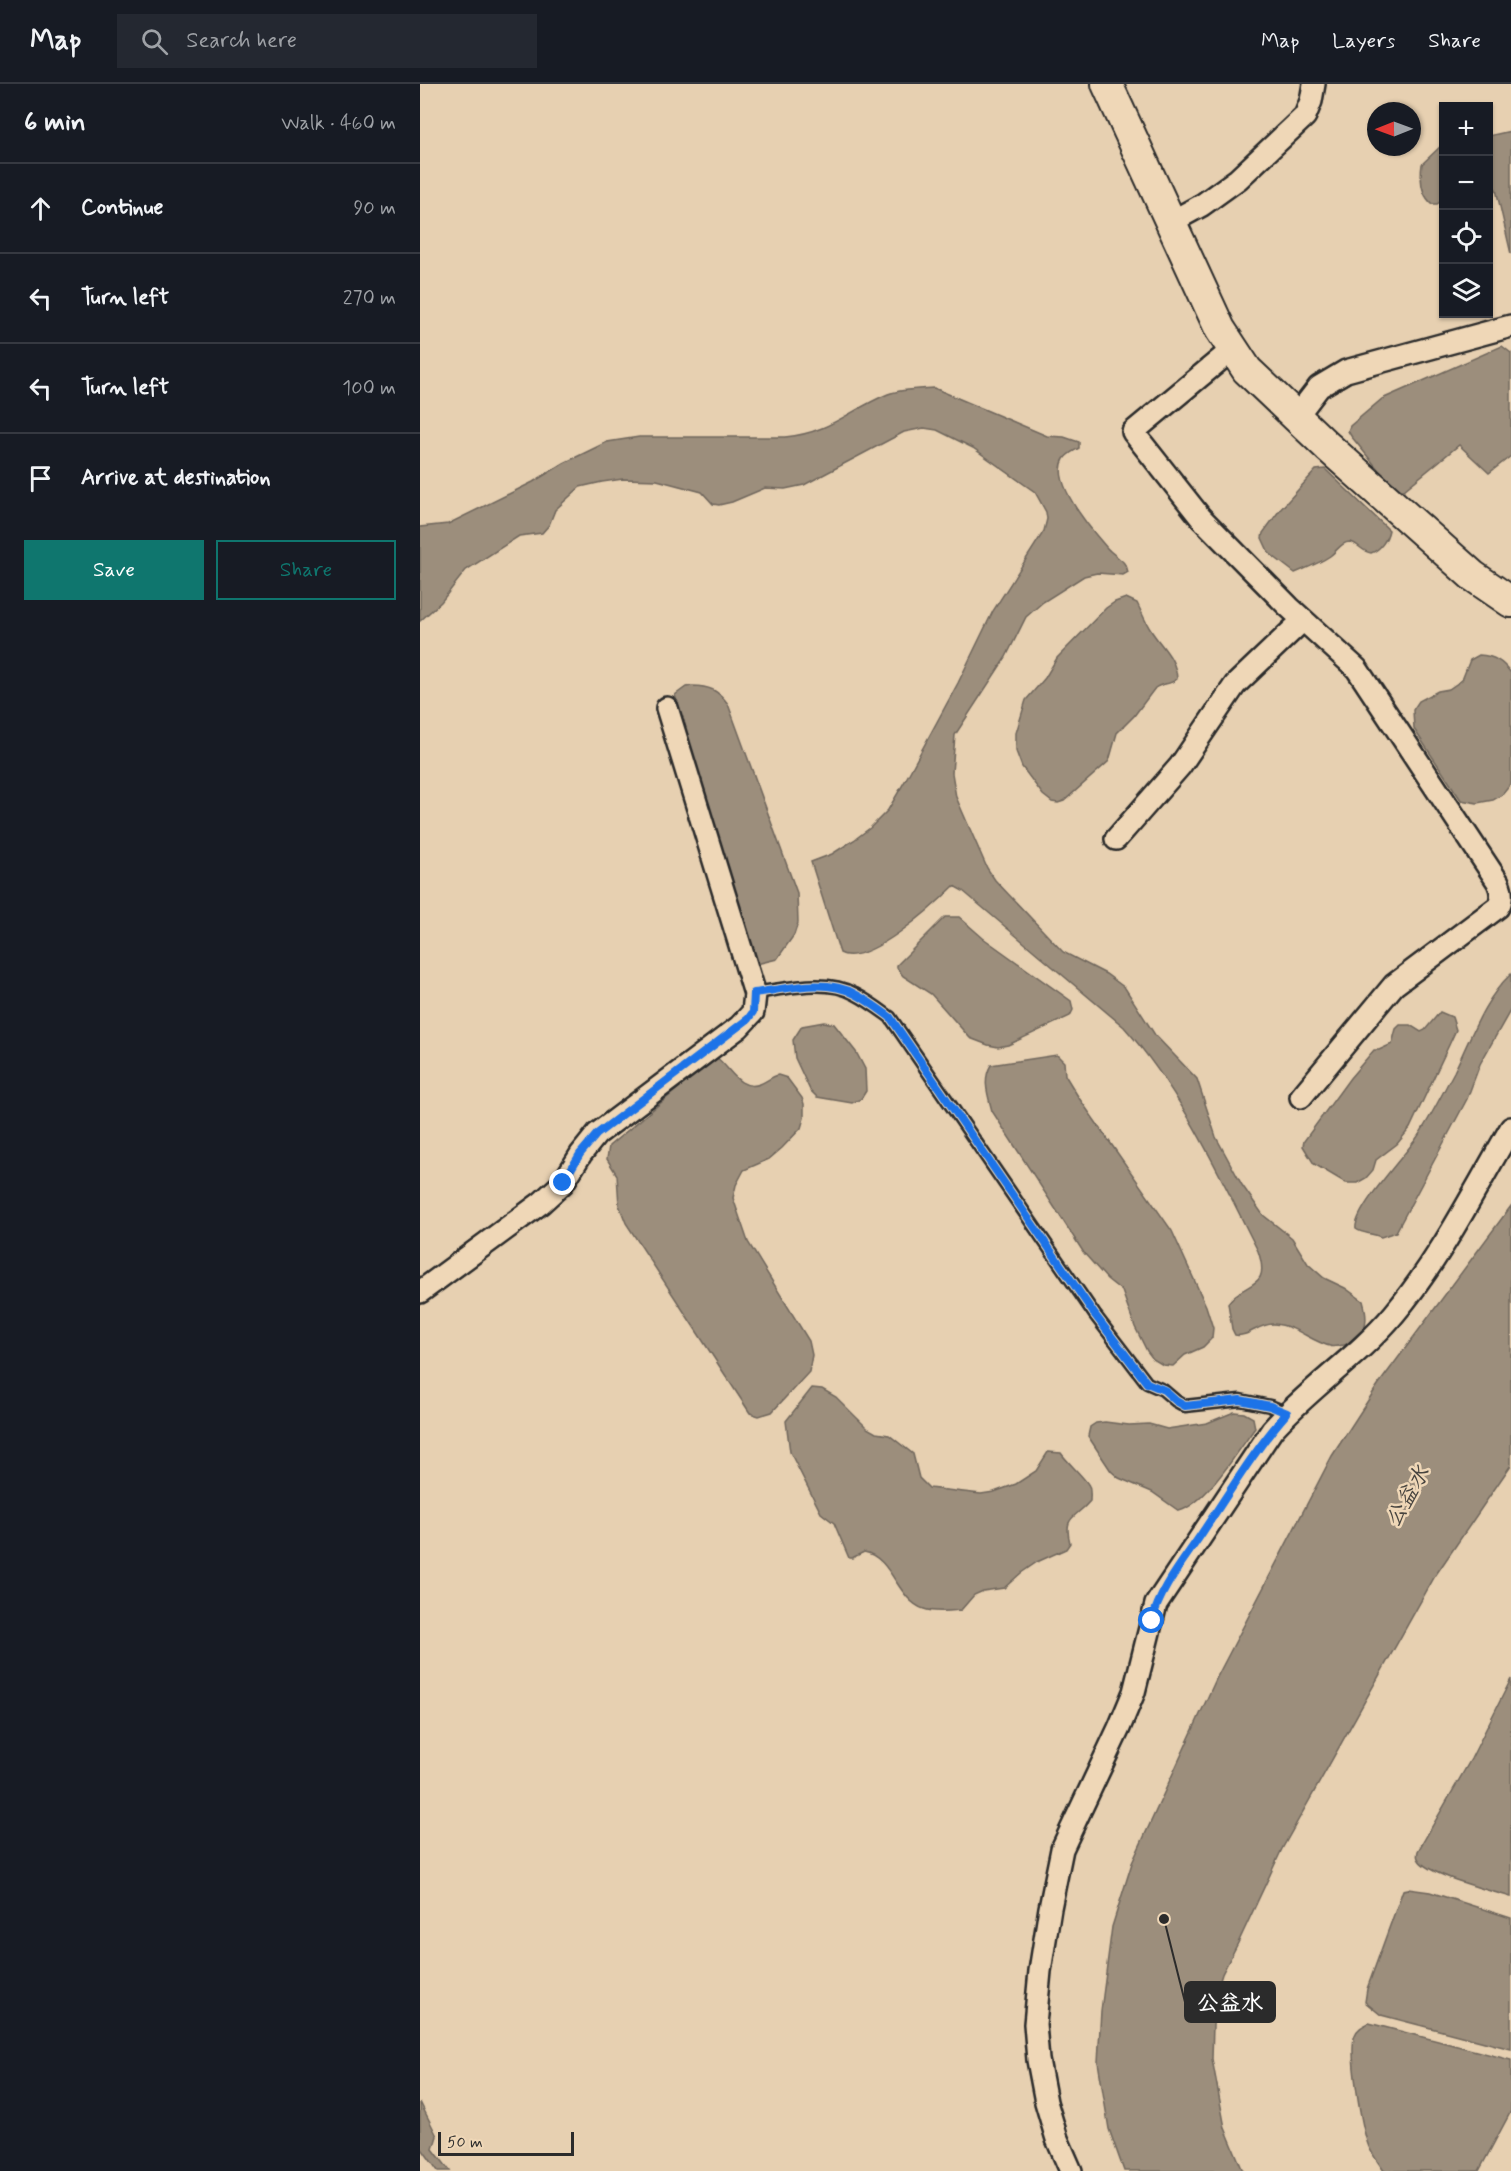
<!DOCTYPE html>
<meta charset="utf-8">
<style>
body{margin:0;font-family:Mynerve,"LXGW WenKai TC",sans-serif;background:#242831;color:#f1f3f6}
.controls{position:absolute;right:18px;top:18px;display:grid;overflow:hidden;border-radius:0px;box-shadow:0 2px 4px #0004}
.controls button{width:54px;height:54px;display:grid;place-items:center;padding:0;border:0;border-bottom:2px solid #363941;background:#171b24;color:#f1f3f6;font:30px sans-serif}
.compass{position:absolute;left:947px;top:18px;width:54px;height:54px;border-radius:50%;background:#171b24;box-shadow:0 2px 4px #0004;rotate:269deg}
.scale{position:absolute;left:18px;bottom:15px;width:136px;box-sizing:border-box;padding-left:6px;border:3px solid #2b2b2b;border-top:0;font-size:16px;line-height:21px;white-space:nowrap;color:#2b2b2b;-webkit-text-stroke:4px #efd7b7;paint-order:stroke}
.stop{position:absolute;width:18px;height:18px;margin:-14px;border:4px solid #1a73e8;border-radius:50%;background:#fff}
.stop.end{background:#1a73e8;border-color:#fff;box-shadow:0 2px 6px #0008}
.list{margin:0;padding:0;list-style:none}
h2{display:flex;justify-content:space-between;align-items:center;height:78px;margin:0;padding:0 24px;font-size:26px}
h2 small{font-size:20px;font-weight:400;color:#9ea1a6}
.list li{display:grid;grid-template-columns:39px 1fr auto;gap:18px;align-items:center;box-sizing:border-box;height:90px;padding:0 24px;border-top:2px solid #363941}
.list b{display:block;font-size:22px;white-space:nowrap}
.list em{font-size:20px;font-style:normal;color:#9ea1a6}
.actions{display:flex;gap:12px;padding:18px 24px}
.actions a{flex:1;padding:14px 0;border:2px solid #0f766e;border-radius:0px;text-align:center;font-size:21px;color:#0f766e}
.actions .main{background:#0f766e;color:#fff}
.icon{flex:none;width:33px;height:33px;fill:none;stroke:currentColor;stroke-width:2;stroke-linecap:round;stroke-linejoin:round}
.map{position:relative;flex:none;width:1091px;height:2087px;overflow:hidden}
header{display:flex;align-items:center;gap:36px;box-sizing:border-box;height:84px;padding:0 30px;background:#171b24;border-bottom:2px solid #363941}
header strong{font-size:28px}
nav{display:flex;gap:33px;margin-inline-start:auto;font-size:21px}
.search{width:420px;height:54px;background:#242831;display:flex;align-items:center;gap:15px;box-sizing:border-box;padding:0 21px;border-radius:0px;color:#9ea1a6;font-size:22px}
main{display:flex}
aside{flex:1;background:#171b24}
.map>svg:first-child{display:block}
</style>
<header>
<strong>Map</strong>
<div class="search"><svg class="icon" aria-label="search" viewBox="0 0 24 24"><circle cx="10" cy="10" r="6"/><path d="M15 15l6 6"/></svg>Search here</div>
<nav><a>Map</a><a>Layers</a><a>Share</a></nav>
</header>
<main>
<aside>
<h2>6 min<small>Walk · 460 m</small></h2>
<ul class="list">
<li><svg class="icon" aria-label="ahead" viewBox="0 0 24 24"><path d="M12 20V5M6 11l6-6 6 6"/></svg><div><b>Continue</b></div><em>90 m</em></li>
<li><svg class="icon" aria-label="left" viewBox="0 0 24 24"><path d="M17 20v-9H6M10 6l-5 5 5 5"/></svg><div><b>Turn left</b></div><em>270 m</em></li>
<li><svg class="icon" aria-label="left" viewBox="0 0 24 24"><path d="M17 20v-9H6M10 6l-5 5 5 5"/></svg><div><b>Turn left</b></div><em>100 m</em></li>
<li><svg class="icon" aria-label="arrive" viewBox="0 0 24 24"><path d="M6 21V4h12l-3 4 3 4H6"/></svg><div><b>Arrive at destination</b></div></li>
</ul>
<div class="actions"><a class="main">Save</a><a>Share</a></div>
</aside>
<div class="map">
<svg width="1091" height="2087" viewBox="0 0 1091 2087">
<rect width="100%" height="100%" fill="#e7d0b1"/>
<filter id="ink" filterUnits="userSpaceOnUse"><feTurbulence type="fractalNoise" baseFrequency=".0167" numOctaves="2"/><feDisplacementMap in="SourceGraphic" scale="12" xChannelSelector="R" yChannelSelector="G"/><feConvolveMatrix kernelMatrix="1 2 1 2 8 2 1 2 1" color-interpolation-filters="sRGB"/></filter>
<g filter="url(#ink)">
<!-- water -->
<path fill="#9c8e7c" stroke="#6f665c" stroke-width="1.5" d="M1091 47V170L1076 105 1069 97 1068 52Z
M1022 61H1023V116L1017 120H1012C1000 110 1000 94 1002 80Z
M1082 262 1091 269V372L1069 389 1039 361 984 406H975L931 352 928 347 930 342 962 315Z
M514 304 627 352 644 353 659 358V364C654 367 647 370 644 375 630 398 673 448 687 464 695 473 706 476 708 488L703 491 677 489 664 492 623 518 606 533 586 573 535 651 532 689 536 713 567 784 575 796 643 868 686 890 705 904 735 951 777 995 796 1053 822 1101 843 1131 872 1154 888 1180 904 1194 925 1204 943 1217C949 1238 947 1255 924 1261 920 1261 914 1264 910 1262 892 1258 875 1241 854 1240 839 1239 828 1254 815 1251L812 1245 808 1219C824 1196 852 1207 838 1167 799 1090 762 1008 704 943L543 807 534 802C515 821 446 884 420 869L391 778 412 770 434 756 450 744 468 726 485 697 538 599 573 527 624 447 627 435 626 428 615 408 553 364 517 346 504 344 484 348 384 401 365 405 345 404 312 418 299 421 293 420 282 408 237 396 203 395 182 398 160 403 135 426 129 441 122 449 99 452 46 486 21 518 0 537V443L28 440 113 398 144 379 187 358 219 353H365C410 349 429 326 468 310 482 305 499 305 514 304Z
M905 385 969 446C967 456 960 466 951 469 942 468 938 459 930 458 921 458 917 467 910 472 900 479 887 484 875 489L849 469 842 454 843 449 859 427 896 386Z
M706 514 717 519C721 527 725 537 730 545 741 563 756 573 757 595 750 601 742 599 735 604L714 632 697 649 689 677 644 717 638 719 632 718 623 711 602 683 596 667V649L606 616 625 594 637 574 686 524 695 518Z
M1059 571C1074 572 1082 577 1091 589V700L1082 711 1073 716 1057 719 1041 716 994 645 993 626 999 617 1018 607 1029 605 1042 596 1050 576Z
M272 602C289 602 298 606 308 620L377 809 378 839 374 851 357 875 336 880 255 611 266 603Z
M525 833H539L563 854 651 917 653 926 650 932 588 961 578 963 568 961 550 954 511 910 483 892 477 884V881Z
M1091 890V925L1060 980 1047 1015 976 1148 961 1153C952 1149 943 1150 936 1145 933 1127 983 1073 996 1055 1010 1035 1022 1010 1034 988 1051 954 1063 916 1091 890Z
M1020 928 1032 933 1036 946 990 1044 977 1060 956 1076 953 1086 946 1094 937 1099H926L894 1080 883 1062 884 1057 930 994 954 966H959L972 960 976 945 980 941H990L1001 948 1005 946Z
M404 938 414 940 436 968 445 985 446 1007 441 1015 432 1019 397 1013 390 1006 375 974 373 956 382 942Z
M637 971 644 978 645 991 659 1014 752 1147 786 1222 793 1244 792 1254 783 1263 765 1271 753 1282 743 1281 733 1275 727 1267 715 1243 702 1207 687 1195 664 1169 572 1027C568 1011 562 996 571 981Z
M296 973C309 982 319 1008 340 1000 346 998 351 993 358 991L367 994 382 1014 384 1020V1034L381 1044 362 1064 349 1075 324 1086 316 1101 313 1114 328 1158 389 1257 392 1271 389 1288 352 1328 339 1332 330 1329 206 1139 199 1121 197 1091 187 1075 189 1062Z
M1091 1122V1381L1015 1492 862 1765 818 1859 802 1890 797 1906 793 1941 792 1975 805 2044 823 2087H704L689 2045 678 1978 681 1927 692 1843 712 1779 797 1593 912 1372 958 1301Z
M392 1304 402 1305 416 1313 447 1344 456 1349 469 1351 493 1370 499 1394 509 1404 561 1410 574 1408 596 1400 616 1387 628 1368 641 1369C646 1377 667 1396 669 1402 671 1407 670 1412 670 1417 655 1435 643 1431 650 1459L646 1465 617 1478 601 1489 584 1504 563 1507 554 1511 541 1526C530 1527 515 1529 504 1525 477 1516 472 1473 444 1468L432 1474H429L414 1439 401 1429 370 1368 366 1337Z
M814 1328 824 1329 833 1334 835 1344C818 1367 786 1420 759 1427L732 1408 699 1394 691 1387 668 1352 670 1343 676 1339 685 1338 709 1341 729 1340 747 1345 787 1339Z
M1091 1595V1813C1072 1807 1008 1791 999 1776 997 1773 997 1772 998 1767L1051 1675Z
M988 1805 1010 1808 1091 1834V1965L961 1931 945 1918 947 1905 983 1806Z
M949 1939 1091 1976V2027L1059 2087H964C959 2079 953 2072 949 2063 942 2046 928 1967 935 1951 938 1944 943 1942 949 1939Z
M0 2018 17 2052 13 2065 30 2087H18L0 2062Z"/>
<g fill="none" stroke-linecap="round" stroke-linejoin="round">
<defs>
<path id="lane" d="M334 909C366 905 406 894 435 910 447 916 459 925 470 933L675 1231 727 1299 743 1306 756 1317 765 1322 820 1316 850 1322 867 1329"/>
<path id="street" d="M751 138 782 121 818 95 885 32 891 17 894 0
M813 265 713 348 781 434 869 523 937 585 1078 798C1082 807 1083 815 1078 823L974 901 881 1013
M876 333 899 303 926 287 1091 242
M696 755 760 682 815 601 883 536
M0 1208 121 1119 143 1099 161 1070 177 1050 319 943 333 928 335 910 247 624
M651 2087 637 2055 626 2018 618 1976 615 1940 620 1887 630 1824 642 1765 699 1644 714 1608 736 1520 852 1346C889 1304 938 1273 974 1230 1021 1174 1054 1107 1091 1044"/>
<path id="secondary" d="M687 0 800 245 827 286 908 363 1053 492 1091 518"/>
</defs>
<!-- lane casing -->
<use href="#lane" stroke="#2b2b2b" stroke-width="15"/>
<!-- street casing -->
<use href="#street" stroke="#2b2b2b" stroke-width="26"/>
<!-- secondary casing -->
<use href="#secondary" stroke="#2b2b2b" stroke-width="34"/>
<!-- lane -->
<use href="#lane" stroke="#efd7b7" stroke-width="10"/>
<!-- street -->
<use href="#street" stroke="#efd7b7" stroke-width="21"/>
<!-- secondary -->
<use href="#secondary" stroke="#efd7b7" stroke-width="30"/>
</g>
</g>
<g fill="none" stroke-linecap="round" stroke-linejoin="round" filter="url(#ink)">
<!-- route -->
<path stroke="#1a73e8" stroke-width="8" d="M143 1099 160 1070 177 1050 328 935 333 928 334 909C366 905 406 894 435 910 447 916 459 925 470 933L675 1231 727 1299 744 1306 756 1317 765 1322 820 1316 850 1322 867 1329C835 1365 811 1406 784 1446 766 1474 740 1504 732 1537"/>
</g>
<g text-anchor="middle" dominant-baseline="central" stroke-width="5" stroke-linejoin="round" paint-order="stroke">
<!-- water labels -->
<g font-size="22" font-style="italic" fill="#47443f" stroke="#efd7b7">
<text transform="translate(988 1413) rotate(-60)">公益水</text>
</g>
</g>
<!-- callouts -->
<path fill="none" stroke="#2b2b2b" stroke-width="2" d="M744 1835L765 1918"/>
<circle fill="#2b2b2b" stroke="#efd7b7" stroke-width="2" cx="744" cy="1835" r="6"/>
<rect fill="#2b2b2b" stroke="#2b2b2b" stroke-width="2" x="765" y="1898" width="90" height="40" rx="6"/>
<g font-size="22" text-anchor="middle" font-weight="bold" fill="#fff">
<text x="810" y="1926">公益水</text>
</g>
</svg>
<div class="controls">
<button>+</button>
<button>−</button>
<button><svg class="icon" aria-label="locate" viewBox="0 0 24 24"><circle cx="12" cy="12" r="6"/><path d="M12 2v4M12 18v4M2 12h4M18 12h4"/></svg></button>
<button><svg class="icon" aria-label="layers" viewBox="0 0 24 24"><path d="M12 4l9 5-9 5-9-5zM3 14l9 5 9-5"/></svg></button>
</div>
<svg class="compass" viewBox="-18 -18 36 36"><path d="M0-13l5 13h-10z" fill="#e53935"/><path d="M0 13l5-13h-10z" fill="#9ea1a6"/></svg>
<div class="scale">50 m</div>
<div class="stop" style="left:732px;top:1537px"></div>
<div class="stop end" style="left:143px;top:1099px"></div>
</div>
</main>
